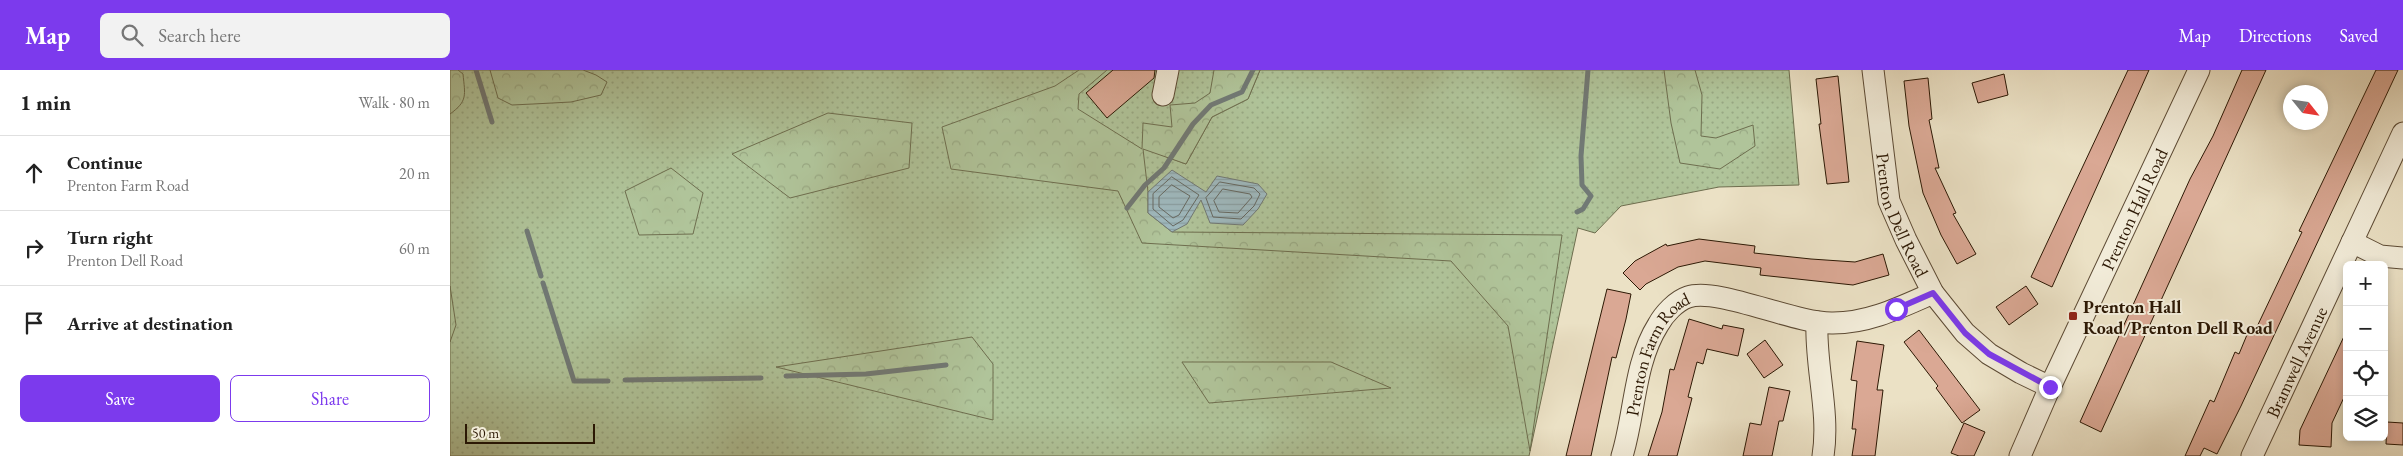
<!DOCTYPE html>
<meta charset="utf-8">
<style>
body{margin:0;font-family:"EB Garamond",serif;background:#f2f2f2;color:#222}
.controls{position:absolute;right:15px;bottom:15px;display:grid;overflow:hidden;border-radius:8px;box-shadow:0 2px 8px #0003}
.controls button{width:45px;height:45px;display:grid;place-items:center;padding:0;border:0;border-bottom:1px solid #e0e0e0;background:#fff;color:#222;font:25px sans-serif}
.compass{position:absolute;left:1833px;top:15px;width:45px;height:45px;border-radius:50%;background:#fff;box-shadow:0 2px 8px #0003;rotate:120deg}
.scale{position:absolute;left:15px;bottom:12px;width:130px;box-sizing:border-box;padding-left:5px;border:2px solid #2c1804;border-top:0;font-size:14px;line-height:18px;white-space:nowrap;color:#2c1804;-webkit-text-stroke:4px #f2ecd9;paint-order:stroke}
.stop{position:absolute;width:15px;height:15px;margin:-11px;border:4px solid #7c3aed;border-radius:50%;background:#fff}
.stop.end{background:#7c3aed;border-color:#fff;box-shadow:0 1px 5px #0008}
.list{margin:0;padding:0;list-style:none}
h2{display:flex;justify-content:space-between;align-items:center;height:65px;margin:0;padding:0 20px;font-size:21px}
h2 small{font-size:16px;font-weight:400;color:#767676}
.list li{display:grid;grid-template-columns:32px 1fr auto;gap:15px;align-items:center;box-sizing:border-box;height:75px;padding:0 20px;border-top:1px solid #e0e0e0}
.list b{display:block;font-size:19px;white-space:nowrap}
.list p{margin:0;font-size:16px;white-space:nowrap;color:#767676}
.list em{font-size:16px;font-style:normal;color:#767676}
.actions{display:flex;gap:10px;padding:15px 20px}
.actions a{flex:1;padding:11px 0;border:1px solid #7c3aed;border-radius:8px;text-align:center;font-size:18px;color:#7c3aed}
.actions .main{background:#7c3aed;color:#fff}
.icon{flex:none;width:28px;height:28px;fill:none;stroke:currentColor;stroke-width:2;stroke-linecap:round;stroke-linejoin:round}
.map{position:relative;flex:none;width:1953px;height:386px;overflow:hidden}
header{display:flex;align-items:center;gap:30px;box-sizing:border-box;height:70px;padding:0 25px;background:#7c3aed;color:#fff}
header strong{font-size:24px}
nav{display:flex;gap:28px;margin-inline-start:auto;font-size:18px}
.search{width:350px;height:45px;background:#f2f2f2;display:flex;align-items:center;gap:12px;box-sizing:border-box;padding:0 18px;border-radius:8px;color:#767676;font-size:19px}
main{display:flex}
aside{flex:1;background:#fff}
.map>svg:first-child{display:block}
</style>
<header>
<strong>Map</strong>
<div class="search"><svg class="icon" aria-label="search" viewBox="0 0 24 24"><circle cx="10" cy="10" r="6"/><path d="M15 15l6 6"/></svg>Search here</div>
<nav><a>Map</a><a>Directions</a><a>Saved</a></nav>
</header>
<main>
<aside>
<h2>1 min<small>Walk · 80 m</small></h2>
<ul class="list">
<li><svg class="icon" aria-label="ahead" viewBox="0 0 24 24"><path d="M12 20V5M6 11l6-6 6 6"/></svg><div><b>Continue</b><p>Prenton Farm Road</p></div><em>20 m</em></li>
<li><svg class="icon" aria-label="right" viewBox="0 0 24 24"><path d="M7 20v-9h11M14 6l5 5-5 5"/></svg><div><b>Turn right</b><p>Prenton Dell Road</p></div><em>60 m</em></li>
<li><svg class="icon" aria-label="arrive" viewBox="0 0 24 24"><path d="M6 21V4h12l-3 4 3 4H6"/></svg><div><b>Arrive at destination</b></div></li>
</ul>
<div class="actions"><a class="main">Save</a><a>Share</a></div>
</aside>
<div class="map">
<svg width="1953" height="386" viewBox="0 0 1953 386">
<defs>
<pattern id="grass-dots" width="8" height="8" patternUnits="userSpaceOnUse" patternTransform="scale(1.25)"><rect width="8" height="8" fill="#b0c49a"/><path d="M2 2h.1M6 6h.1" fill="none" stroke="#98a883" stroke-width="1.8" stroke-linecap="round"/></pattern>
<pattern id="forest-crowns" width="20" height="18" patternUnits="userSpaceOnUse" patternTransform="scale(1.25)"><rect width="20" height="18" fill="#b0c49a"/><path d="M2 6a3 3 0 1 1 6 0M12 15a3 3 0 1 1 6 0" fill="none" stroke="#98a883"/></pattern>
<pattern id="water-rules" width="6" height="5" patternUnits="userSpaceOnUse" patternTransform="scale(1.25)"><rect width="6" height="5" fill="#9fbac0"/><path d="M0 2.5h6" fill="none" stroke="#899fa3"/></pattern>
</defs>
<rect width="100%" height="100%" fill="#ebe1c5"/>
<filter id="stains"><feTurbulence type="fractalNoise" baseFrequency=".004" numOctaves="4"/><feColorMatrix values="0 0 0 0 .2 0 0 0 0 .09 0 0 0 0 .02 0 0 0 .5 -.17"/></filter>
<radialGradient id="worn" r=".72"><stop offset=".6" stop-color="#630" stop-opacity="0"/><stop offset="1" stop-color="#630" stop-opacity=".3"/></radialGradient>
<!-- grass -->
<path fill="url(#grass-dots)" stroke="#6e6e4f" d="M0 0H770L760 23 712 85 736 94 762 47 798 29 810 0H1339L1349 115 1269 117 1171 136 1145 163 1128 158 1079 386H0Z"/>
<!-- forest -->
<path fill="url(#forest-crowns)" stroke="#6e6e4f" d="M0 0H8L13 4C15 25 18 31 0 44Z
M40 0H133L146 5 157 12 151 25 121 32 83 34 62 35 48 28Z
M629 0H657L629 24 628 39 692 79 693 53 722 57 720 35 745 33 760 23 764 0H810L798 29 762 47 736 94 693 79 698 122V143L722 162 1112 165 1080 381 1058 256 1001 191 692 173 668 121 501 99 492 57 605 16Z
M1214 0H1245L1252 25 1251 66 1266 68 1303 55 1305 76 1270 99 1230 93 1221 53Z
M378 43 462 53 459 98 340 128 282 84Z
M221 98 253 123 243 164 189 165 175 121Z
M0 216 6 255 0 272Z
M522 267 543 294V350L326 297Z
M732 292H881L941 318 759 333Z"/>
<!-- water -->
<path fill="url(#water-rules)" stroke="#717975" d="M722 100 756 122 767 106 808 114 817 124 808 139 793 155 760 153 751 130 737 154 722 162 698 143V122Z"/>
<g fill="none" stroke-linecap="round" stroke-linejoin="round">
<!-- shore -->
<path stroke="#666962" stroke-width="1" d="M722 107 749 125 733 150 723 156 703 139V124Z
M770 112 804 118 810 124 804 136 791 149 763 147 756 128Z
M722 115 740 126 729 145 723 148 709 137V127Z
M773 119 800 124 802 127 788 143 769 142 764 131Z"/>
<!-- stream -->
<path stroke="#717975" stroke-width="5" d="M26 0 42 52
M677 138 695 115 714 98 743 54 761 35 792 22 803 0
M1127 142 1133 139 1141 126 1132 115 1131 86 1138 0
M77 161 91 206
M93 213 124 311H158
M336 306 416 304 496 295
M175 310 311 308"/>
</g>
<!-- building -->
<path fill="#daa894" stroke="#2c1804" d="M663 0H705L704 8 657 48 636 23Z
M1678 0H1699L1602 217 1581 207Z
M1792 0H1816L1651 362 1630 352 1740 109 1763 66Z
M1926 0H1948L1791 336 1767 384 1754 378 1750 386H1735L1760 330 1764 332 1785 282 1789 284 1799 260 1804 263 1852 162 1849 161Z
M1554 4 1558 25 1528 33 1522 13Z
M1388 6 1399 112 1377 114 1369 54H1371L1366 9Z
M1478 8 1482 49 1479 50 1489 98H1485L1506 143 1503 144 1526 184 1507 194 1491 165 1473 123 1459 56 1454 11Z
M1249 169 1305 176 1304 183 1361 189 1405 192 1433 184 1439 205 1403 215 1310 205 1311 198 1255 191 1228 197 1196 214 1190 220 1173 203 1185 191 1216 174 1217 176Z
M1576 216 1588 234 1559 255 1546 237Z
M1157 219 1181 224 1176 249 1166 288 1162 287 1141 386H1116Z
M1239 249 1272 259 1273 255 1294 259 1288 286 1257 279 1253 294 1247 292 1238 327 1242 328 1227 386H1198L1212 342 1220 299 1224 300Z
M1469 260 1530 340 1512 353 1486 318 1488 316 1454 272Z
M1897 260V321L1882 353 1881 377 1849 375 1850 360Z
M1315 270 1333 295 1314 308 1297 284Z
M1407 271 1434 275 1427 320H1433L1425 386H1402L1406 359H1402L1407 311 1401 310Z
M1319 317 1340 321 1333 351H1329L1322 386H1293L1300 353 1311 355Z
M1937 352 1953 353V375L1936 374Z
M1514 353 1535 362 1524 386H1509L1501 383Z"/>
<g fill="none" stroke-linecap="round" stroke-linejoin="round">
<defs>
<g id="minor">
<path id="s1" d="M1423 0 1439 131 1456 170 1483 223 1515 263 1539 284 1571 303 1600 317"/>
<path d="M713 25 718 0"/>
<path d="M1902 172 1930 186 1953 188"/>
<path d="M1367 252C1365 296 1380 342 1373 386"/>
<path id="s2" d="M1172 386C1185 344 1184 293 1208 255 1214 244 1226 231 1238 227 1268 217 1345 254 1383 253 1419 253 1451 237 1483 223"/>
<path id="s3" d="M1570 386 1600 317 1749 0"/>
<path id="s4" d="M1802 386 1953 63"/>
</g>
</defs>
<!-- minor casing -->
<use href="#minor" stroke="#5c4a34" stroke-width="23"/>
<!-- minor -->
<use href="#minor" stroke="#f2ecd9" stroke-width="21"/>
</g>
<g fill="none" stroke-linecap="round" stroke-linejoin="round">
<!-- route -->
<path stroke="#7c3aed" stroke-width="6" d="M1446 239 1483 223 1515 263 1539 284 1600 317"/>
</g>
<!-- markers -->
<rect fill="#8f2418" stroke="#f2ecd9" stroke-width="2" x="1618" y="241" width="10" height="10" rx="2.5"/>
<g text-anchor="middle" dominant-baseline="central" stroke-width="4" stroke-linejoin="round" paint-order="stroke">
<!-- street labels -->
<g font-size="18" fill="#2c1804" stroke="#f2ecd9">
<text stroke="none"><textPath href="#s3" startOffset="272">Prenton Hall Road</textPath></text>
<text stroke="none"><textPath href="#s1" startOffset="149">Prenton Dell Road</textPath></text>
<text stroke="none"><textPath href="#s2" startOffset="110">Prenton Farm Road</textPath></text>
<text stroke="none"><textPath href="#s4" startOffset="104">Bramwell Avenue</textPath></text>
</g>
<!-- poi labels -->
<g font-size="18" font-weight="bold" fill="#2c1804" stroke="#f2ecd9" text-anchor="start">
<text x="1633" y="236">Prenton Hall<tspan x="1633" dy="21">Road/Prenton Dell Road</tspan></text>
</g>
</g>
<rect width="100%" height="100%" filter="url(#stains)"/>
<rect width="100%" height="100%" fill="url(#worn)"/>
</svg>
<div class="controls">
<button>+</button>
<button>−</button>
<button><svg class="icon" aria-label="locate" viewBox="0 0 24 24"><circle cx="12" cy="12" r="6"/><path d="M12 2v4M12 18v4M2 12h4M18 12h4"/></svg></button>
<button><svg class="icon" aria-label="layers" viewBox="0 0 24 24"><path d="M12 4l9 5-9 5-9-5zM3 14l9 5 9-5"/></svg></button>
</div>
<svg class="compass" viewBox="-18 -18 36 36"><path d="M0-13l5 13h-10z" fill="#e53935"/><path d="M0 13l5-13h-10z" fill="#767676"/></svg>
<div class="scale">50 m</div>
<div class="stop" style="left:1446px;top:239px"></div>
<div class="stop end" style="left:1600px;top:317px"></div>
</div>
</main>
